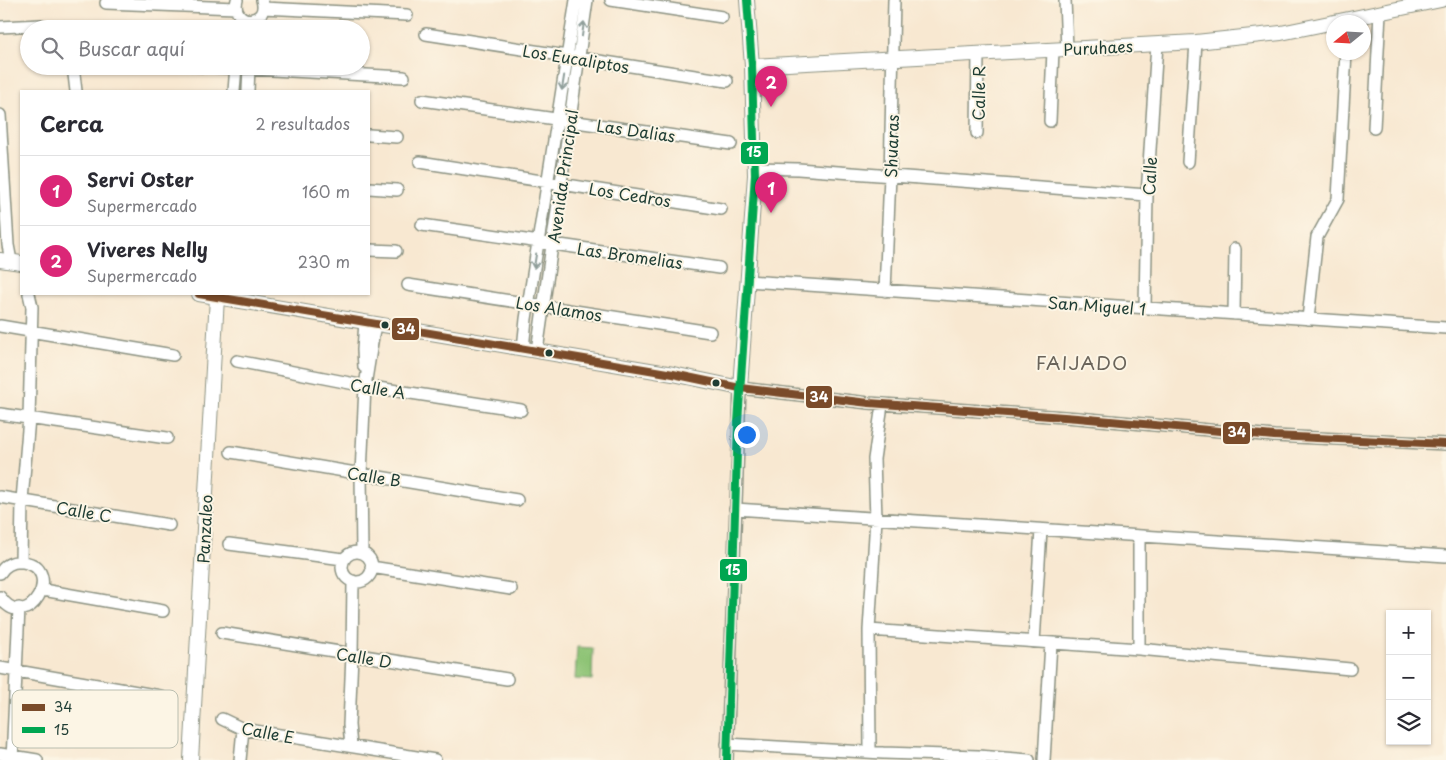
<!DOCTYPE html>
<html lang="es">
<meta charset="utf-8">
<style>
body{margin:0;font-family:"Playpen Sans",sans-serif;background:#f2f2f3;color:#2b2b33}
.controls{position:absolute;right:15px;bottom:15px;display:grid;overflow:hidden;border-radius:0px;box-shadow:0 1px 4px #0004}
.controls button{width:45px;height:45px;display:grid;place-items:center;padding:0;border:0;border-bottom:1px solid #e1e1e2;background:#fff;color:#2b2b33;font:25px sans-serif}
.compass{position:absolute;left:1326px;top:15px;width:45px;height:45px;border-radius:50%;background:#fff;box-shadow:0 1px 4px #0004;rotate:252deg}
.you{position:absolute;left:746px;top:434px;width:18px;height:18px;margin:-12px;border:4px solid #fff;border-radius:50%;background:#1a73e8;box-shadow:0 0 0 8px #1a73e833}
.badge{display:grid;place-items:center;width:32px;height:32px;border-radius:50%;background:#db2777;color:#fff;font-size:16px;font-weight:700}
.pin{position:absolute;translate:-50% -41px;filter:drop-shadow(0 1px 2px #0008)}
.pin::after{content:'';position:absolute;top:26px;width:18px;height:15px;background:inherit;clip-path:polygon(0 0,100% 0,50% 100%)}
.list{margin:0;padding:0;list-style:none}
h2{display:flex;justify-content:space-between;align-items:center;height:65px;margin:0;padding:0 20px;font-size:21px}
h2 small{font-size:16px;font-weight:400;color:#7c7c81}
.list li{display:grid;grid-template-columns:32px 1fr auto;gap:15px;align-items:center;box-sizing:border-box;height:70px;padding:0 20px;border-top:1px solid #e1e1e2}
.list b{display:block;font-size:19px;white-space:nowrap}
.list p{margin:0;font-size:16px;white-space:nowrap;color:#7c7c81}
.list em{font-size:16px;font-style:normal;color:#7c7c81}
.icon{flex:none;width:28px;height:28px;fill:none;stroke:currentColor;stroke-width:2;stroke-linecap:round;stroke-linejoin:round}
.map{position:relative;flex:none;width:1446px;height:760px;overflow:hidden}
.search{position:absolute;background:#fff;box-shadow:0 1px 4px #0004;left:20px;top:20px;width:350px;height:55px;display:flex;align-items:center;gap:12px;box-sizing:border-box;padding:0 18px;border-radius:28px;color:#7c7c81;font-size:19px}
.panel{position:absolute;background:#fff;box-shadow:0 1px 4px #0004;left:20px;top:90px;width:350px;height:205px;border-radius:0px}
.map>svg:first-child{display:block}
</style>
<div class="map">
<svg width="1446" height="760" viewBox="0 0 1446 760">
<rect width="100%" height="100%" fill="#fcf5e5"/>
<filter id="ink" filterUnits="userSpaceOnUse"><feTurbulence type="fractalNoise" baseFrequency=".02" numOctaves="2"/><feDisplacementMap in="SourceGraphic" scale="10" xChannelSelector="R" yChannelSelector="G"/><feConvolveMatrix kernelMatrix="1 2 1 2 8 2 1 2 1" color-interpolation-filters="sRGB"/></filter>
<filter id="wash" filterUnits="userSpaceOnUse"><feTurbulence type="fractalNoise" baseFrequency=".0096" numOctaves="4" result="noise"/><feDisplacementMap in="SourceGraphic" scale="20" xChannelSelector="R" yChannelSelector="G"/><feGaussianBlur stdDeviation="1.12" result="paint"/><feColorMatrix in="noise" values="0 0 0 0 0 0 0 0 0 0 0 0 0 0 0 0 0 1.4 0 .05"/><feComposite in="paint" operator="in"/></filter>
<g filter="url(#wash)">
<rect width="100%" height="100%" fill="#f8e8d1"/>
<!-- garden -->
<path fill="#8dc375" stroke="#568054" d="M577 647 593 648 592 680 575 679Z"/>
</g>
<g filter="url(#ink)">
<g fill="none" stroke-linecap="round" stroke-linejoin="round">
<defs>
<path id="minor" d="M237 0C230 26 270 26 262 0
M611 0 722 17
M1065 0 1067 49
M106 3 236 8
M263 8 407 15
M0 27 41 25 50 29
M426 34 727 81
M73 66 76 91
M195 66 404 77
M234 91 236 66
M248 91 249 66
M422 100 731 144
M0 115 8 245 11 261
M1050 121 1053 50
M1374 128 1380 13
M977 133 978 53
M369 135 397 137
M420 162 721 209
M1188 162 1196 42
M754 168 798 169 1147 195
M369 188 397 190
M422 225 719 268
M369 250 396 251
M747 281 1446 328
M408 285 710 332
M885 291 890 176 894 0
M1145 308 1147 195 1157 44
M1234 314 1235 249
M1308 319 1317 237 1338 199 1346 52
M0 326 173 355
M523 349 526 319 576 0
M537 351 587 0
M237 361 365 386 521 410
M364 367 363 350 365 322
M882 405 874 459 876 519 869 630 1139 649 1350 669
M0 414 167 438
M231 452 517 500
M0 497 169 525
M735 509 1446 556
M229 544 343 559
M342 567a15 15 0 1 1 30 0a15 15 0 1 1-30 0Z
M362 553 361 474 365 386 375 324
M21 562 22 500 29 418 32 307 29 294
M371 567 511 589
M0 573C5 565 13 561 23 562 66 568 28 637 0 597
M43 590 163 611
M869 630 870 752
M222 633 507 679
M1034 642 1041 530
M1139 649V536
M0 668 160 696
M222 719 243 729 435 760
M727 744 883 753 978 756 1029 760
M351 746 349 725 352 655 353 581
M0 754 37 760
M12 760 19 608
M240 760 243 729
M727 760 740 388 869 403 1078 418 1274 436 1446 444
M1044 760 1051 643"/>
<path id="tertiary" d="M752 66 1196 42 1281 33 1441 0
M0 260 21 263
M199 294 673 374 740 388 755 175 752 66 747 0
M191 760 217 297"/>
</defs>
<!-- minor casing -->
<use href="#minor" stroke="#8c9282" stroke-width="14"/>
<!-- tertiary casing -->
<use href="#tertiary" stroke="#8c9282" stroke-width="16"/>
<!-- minor -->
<use href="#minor" stroke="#fff" stroke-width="11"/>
<!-- tertiary -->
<use href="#tertiary" stroke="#fff" stroke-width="14"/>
<defs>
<path id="bus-1" d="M199 294 673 374 740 388 869 403 1078 418 1274 436 1446 444"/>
<path id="bus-2" d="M727 760 738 422 755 175 752 66 747 0"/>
</defs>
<!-- bus-1 casing -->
<use href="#bus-1" stroke="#fcf5e5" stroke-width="11"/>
<!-- bus-2 casing -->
<use href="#bus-2" stroke="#fcf5e5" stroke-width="11"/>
<!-- bus-1 -->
<use href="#bus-1" stroke="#7a4b2a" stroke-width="8"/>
<!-- bus-2 -->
<use href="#bus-2" stroke="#00a651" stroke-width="8"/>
</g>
<!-- one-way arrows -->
<defs><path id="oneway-shaft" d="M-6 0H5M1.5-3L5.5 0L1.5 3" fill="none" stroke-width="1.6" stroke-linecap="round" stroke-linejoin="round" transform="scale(1.25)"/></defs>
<g stroke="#8f9e9a">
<use href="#oneway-shaft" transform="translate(583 29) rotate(-82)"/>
<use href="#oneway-shaft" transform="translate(563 83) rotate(99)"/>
<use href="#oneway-shaft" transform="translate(535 261) rotate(99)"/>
</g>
</g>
<!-- markers -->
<g fill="#1f3d34" stroke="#fcf5e5" stroke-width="2">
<circle cx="385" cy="325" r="4.5"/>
<circle cx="549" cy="353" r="4.5"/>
<circle cx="716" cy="383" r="4.5"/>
</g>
<g text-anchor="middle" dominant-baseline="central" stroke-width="4" stroke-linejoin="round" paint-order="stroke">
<!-- street labels -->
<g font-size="16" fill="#1f3d34" stroke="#fcf5e5">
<text transform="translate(1098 47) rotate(-3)">Puruhaes</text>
<text transform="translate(576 58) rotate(9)">Los Eucaliptos</text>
<text transform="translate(978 93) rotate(-89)">Calle R</text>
<text transform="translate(636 130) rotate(8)">Las Dalias</text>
<text transform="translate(891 146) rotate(-88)">Shuaras</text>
<text transform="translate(562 176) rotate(-82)">Avenida Principal</text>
<text transform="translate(1149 176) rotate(-87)">Calle</text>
<text transform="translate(630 194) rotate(9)">Los Cedros</text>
<text transform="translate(630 255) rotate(8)">Las Bromelias</text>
<text transform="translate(1097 305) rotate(4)">San Miguel 1</text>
<text transform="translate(559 308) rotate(9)">Los Alamos</text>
<text transform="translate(378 388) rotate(9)">Calle A</text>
<text transform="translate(374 476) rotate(9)">Calle B</text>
<text transform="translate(84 511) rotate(10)">Calle C</text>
<text transform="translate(204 529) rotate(-87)">Panzaleo</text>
<text transform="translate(364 657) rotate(9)">Calle D</text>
<text transform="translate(268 732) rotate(11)">Calle E</text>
</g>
<!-- quarter labels -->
<g font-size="19" letter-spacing="1" fill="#6a645a" stroke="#fcf5e5">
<text x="1082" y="362">FAIJADO</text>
</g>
</g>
<!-- legend -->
<rect x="12" y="690" width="166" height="58" rx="8" fill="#fcf5e5" stroke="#babeb0" stroke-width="1"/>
<rect x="22" y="704" width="23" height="7" fill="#7a4b2a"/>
<rect x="22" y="727" width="23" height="6" fill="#00a651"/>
<g font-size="14" fill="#1f3d34">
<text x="54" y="712">34</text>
<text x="54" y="735">15</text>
</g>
<g stroke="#fcf5e5" stroke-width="2">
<rect x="740" y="141" width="29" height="24" rx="5" fill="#00a651"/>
<rect x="391" y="317" width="29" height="24" rx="5" fill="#7a4b2a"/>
<rect x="805" y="385" width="28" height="24" rx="5" fill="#7a4b2a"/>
<rect x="1222" y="421" width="29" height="24" rx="5" fill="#7a4b2a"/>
<rect x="719" y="558" width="29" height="24" rx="5" fill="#00a651"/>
</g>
<g font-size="14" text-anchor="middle" font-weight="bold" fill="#fff">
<text x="754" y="157">15</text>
<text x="406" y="334">34</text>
<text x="819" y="402">34</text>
<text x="1237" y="437">34</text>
<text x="733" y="575">15</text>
</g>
</svg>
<div class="controls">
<button>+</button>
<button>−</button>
<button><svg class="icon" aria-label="layers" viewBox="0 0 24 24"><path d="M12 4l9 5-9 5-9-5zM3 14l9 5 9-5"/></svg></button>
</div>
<svg class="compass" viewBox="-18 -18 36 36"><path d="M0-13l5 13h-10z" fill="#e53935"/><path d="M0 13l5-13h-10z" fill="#7c7c81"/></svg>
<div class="you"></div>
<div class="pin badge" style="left:771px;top:213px">1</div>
<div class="pin badge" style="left:771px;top:107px">2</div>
<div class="search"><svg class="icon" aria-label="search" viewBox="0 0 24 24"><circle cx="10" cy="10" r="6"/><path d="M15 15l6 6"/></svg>Buscar aquí</div>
<section class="panel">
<h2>Cerca<small>2 resultados</small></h2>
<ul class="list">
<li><span class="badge">1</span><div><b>Servi Oster</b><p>Supermercado</p></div><em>160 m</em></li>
<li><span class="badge">2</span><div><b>Viveres Nelly</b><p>Supermercado</p></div><em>230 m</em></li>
</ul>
</section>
</div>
